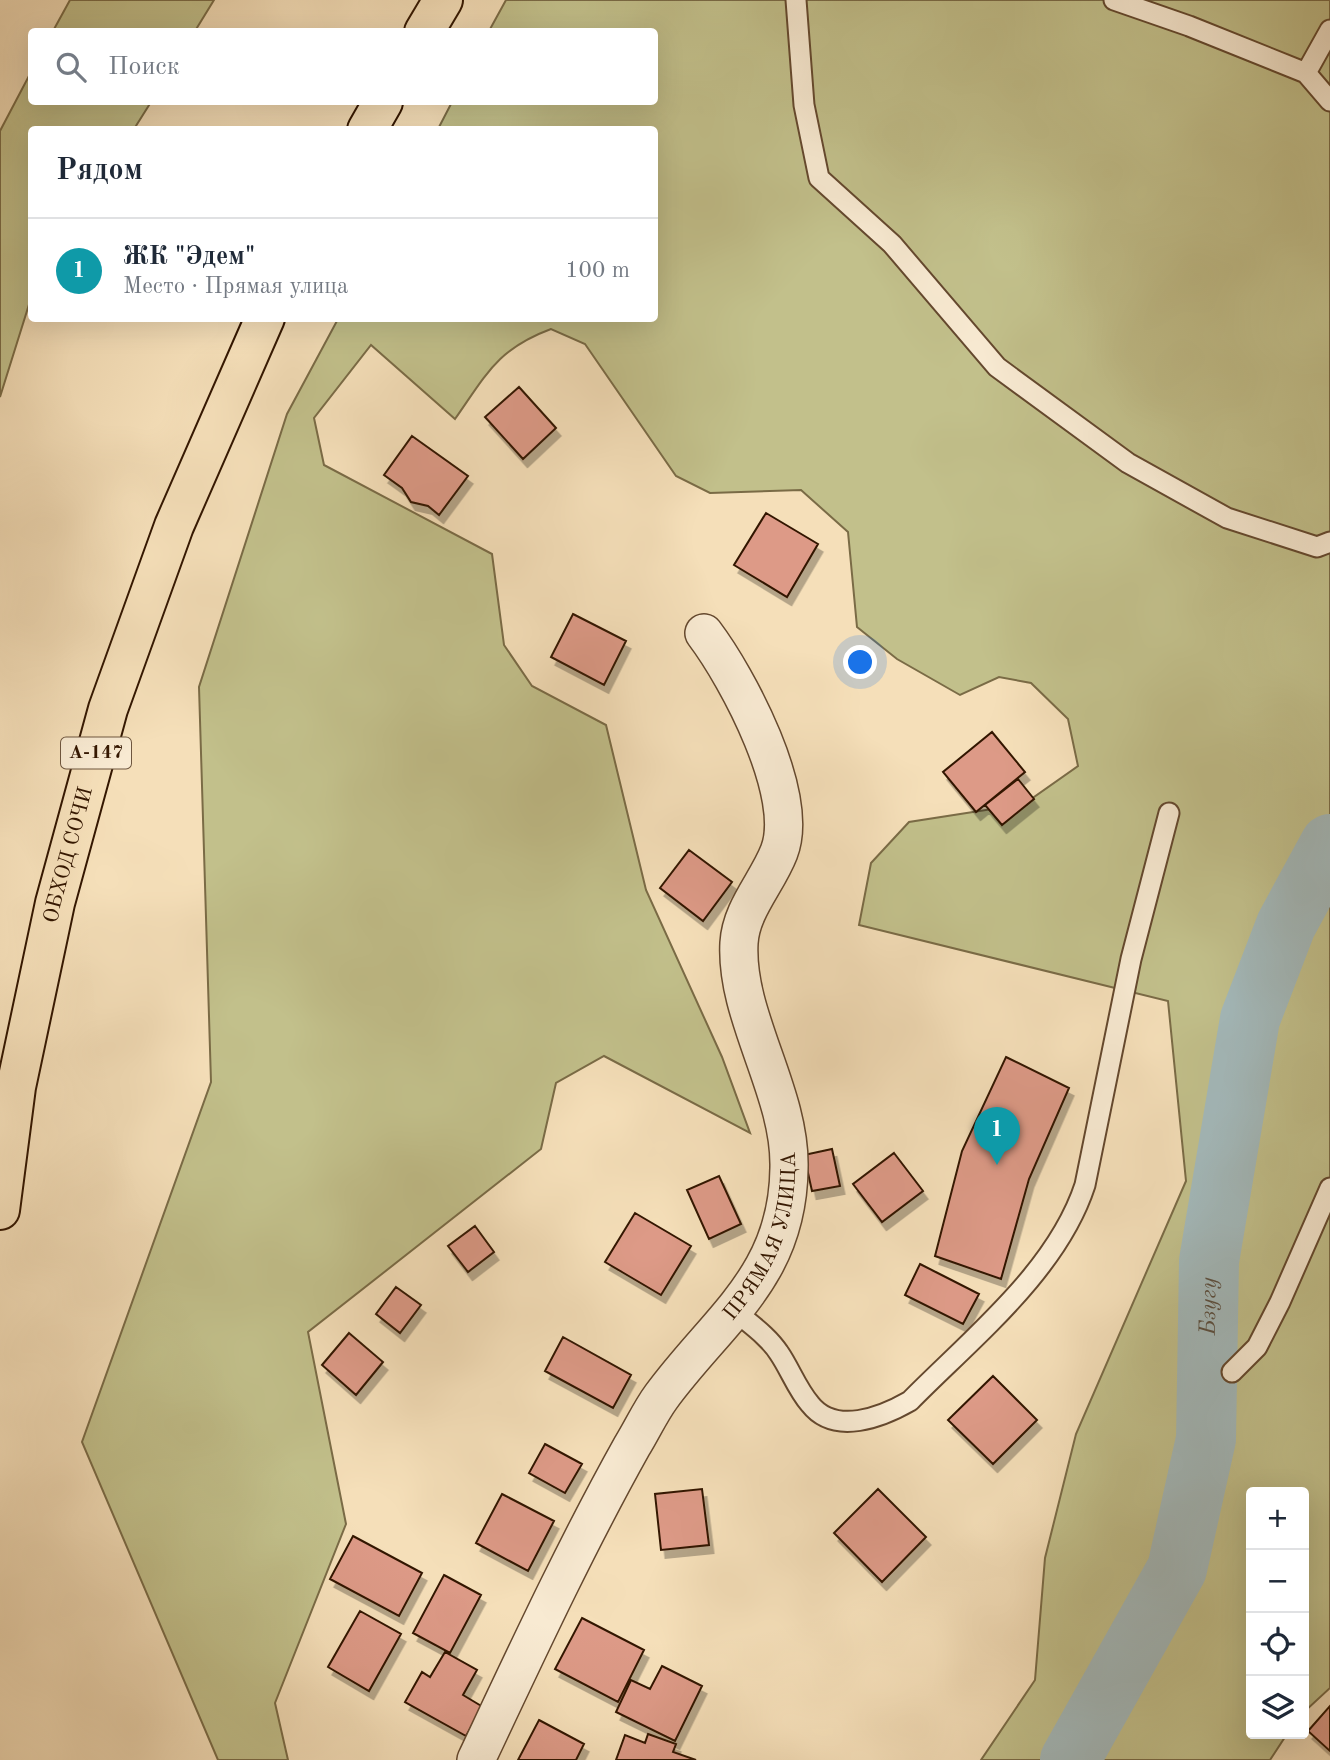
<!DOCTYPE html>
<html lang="ru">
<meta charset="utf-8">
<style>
body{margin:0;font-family:"Old Standard TT",serif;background:#f6f6f7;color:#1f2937}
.controls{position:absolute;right:21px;bottom:21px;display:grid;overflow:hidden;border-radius:7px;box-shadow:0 7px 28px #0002}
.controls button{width:63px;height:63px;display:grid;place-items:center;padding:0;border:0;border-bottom:2px solid #e0e1e3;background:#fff;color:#1f2937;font:35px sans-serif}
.you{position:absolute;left:861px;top:663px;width:24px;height:24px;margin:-18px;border:5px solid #fff;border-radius:50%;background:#1a73e8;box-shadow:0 0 0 10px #1a73e833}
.badge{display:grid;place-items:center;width:46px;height:46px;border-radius:50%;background:#7c3aed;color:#fff;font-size:23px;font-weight:700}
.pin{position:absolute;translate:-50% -58px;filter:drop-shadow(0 2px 4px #0008)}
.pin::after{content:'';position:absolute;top:37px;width:24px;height:21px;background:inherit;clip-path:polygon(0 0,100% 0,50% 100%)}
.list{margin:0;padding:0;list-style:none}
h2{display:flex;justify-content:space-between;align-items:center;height:91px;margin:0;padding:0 28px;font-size:30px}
h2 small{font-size:23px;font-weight:400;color:#747a83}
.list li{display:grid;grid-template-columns:46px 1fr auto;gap:21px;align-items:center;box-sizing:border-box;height:105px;padding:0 28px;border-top:2px solid #e0e1e3}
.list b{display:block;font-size:26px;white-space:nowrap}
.list p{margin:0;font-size:23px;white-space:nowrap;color:#747a83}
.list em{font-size:23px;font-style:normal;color:#747a83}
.icon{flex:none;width:38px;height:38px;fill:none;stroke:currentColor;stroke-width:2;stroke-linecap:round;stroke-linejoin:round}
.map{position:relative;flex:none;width:1330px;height:1760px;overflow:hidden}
.search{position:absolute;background:#fff;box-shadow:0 7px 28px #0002;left:28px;top:28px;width:630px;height:77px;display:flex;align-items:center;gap:18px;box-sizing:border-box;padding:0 24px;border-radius:7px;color:#747a83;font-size:26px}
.panel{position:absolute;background:#fff;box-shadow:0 7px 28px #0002;left:28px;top:126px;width:630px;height:196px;border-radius:7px}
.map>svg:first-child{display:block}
</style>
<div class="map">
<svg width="1330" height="1760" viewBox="0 0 1330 1760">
<defs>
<filter id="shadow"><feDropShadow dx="4.5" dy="8" stdDeviation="0" flood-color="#0004"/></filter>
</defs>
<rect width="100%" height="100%" fill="#f5dfb9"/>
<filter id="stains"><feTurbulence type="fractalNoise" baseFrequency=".00286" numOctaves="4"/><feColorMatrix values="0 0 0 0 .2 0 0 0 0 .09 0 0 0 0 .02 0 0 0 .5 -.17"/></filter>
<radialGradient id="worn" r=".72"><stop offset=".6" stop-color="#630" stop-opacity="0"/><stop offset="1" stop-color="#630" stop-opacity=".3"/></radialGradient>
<!-- green -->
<path fill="#c2c08b" stroke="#7a6b46" stroke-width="2" d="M70 0H214L195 31H53Z
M506 0H1330V1688L1304 1712V1492H1251V1734H1287L1270 1760H981L1035 1680 1045 1558 1076 1434 1186 1181 1168 1001 859 925 871 863 909 822 1024 804 1078 766 1068 719 1031 683 999 677 960 695 897 659 857 627 848 532 801 490 710 493 676 476 585 344 551 329C497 349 486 375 455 419L371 345 314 418 324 465 492 554 504 645 532 686 606 725 646 890 722 1057 750 1133 604 1056 556 1083 541 1149 308 1332 346 1524 275 1703 288 1760H218L82 1442 211 1082 199 687 287 414 338 319 654 318V130L438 129 452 102H654V32L489 31Z
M31 72 32 102H151L134 129 32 130 31 298 0 397V131Z"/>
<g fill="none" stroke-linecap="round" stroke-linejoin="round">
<!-- river -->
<path stroke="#a3b9bb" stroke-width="60" id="s1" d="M1070 1760 1177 1569 1206 1439 1209 1261 1250 1019 1286 925 1330 844"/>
</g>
<!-- building -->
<path fill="#dd9a87" stroke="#331600" stroke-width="2" filter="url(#shadow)" d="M519 387 556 428 523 459 485 417Z
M412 436 468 476 439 515 428 506 411 502 402 488 384 475Z
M766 513 818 544 787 597 734 565Z
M573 614 626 641 604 685 551 657Z
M992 732 1025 772 976 812 943 772Z
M1018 779 1034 799 1002 825 985 805Z
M689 850 732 882 703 921 660 888Z
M1006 1057 1069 1088 1029 1179 1001 1279 935 1256 962 1151Z
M832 1149 840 1186 812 1191 804 1155Z
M894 1153 923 1191 882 1222 853 1184Z
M719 1176 741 1224 709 1239 687 1190Z
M635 1213 691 1246 661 1295 605 1262Z
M475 1226 494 1252 468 1272 448 1246Z
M920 1264 979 1294 963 1324 905 1295Z
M396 1287 421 1305 400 1333 376 1314Z
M349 1333 383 1362 356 1395 322 1365Z
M563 1337 631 1375 613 1408 545 1371Z
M993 1376 1037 1420 993 1464 948 1420Z
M545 1444 582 1464 565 1493 529 1473Z
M702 1489 709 1545 661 1550 655 1494Z
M878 1489 926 1537 882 1582 834 1533Z
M502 1494 554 1521 528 1571 476 1543Z
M353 1536 422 1573 399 1616 330 1579Z
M444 1575 481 1595 450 1653 413 1633Z
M360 1611 401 1634 369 1691 328 1667Z
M582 1618 644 1650 618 1702 555 1669Z
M445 1652 477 1670 463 1695 483 1707 466 1736 405 1702 422 1672 430 1677Z
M662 1666 702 1686 675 1741 616 1712 631 1680 650 1689Z
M1330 1706V1751L1308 1731Z
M539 1720 584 1744 576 1760H518Z
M648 1734 676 1744 673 1752 696 1760H616L625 1735 645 1743Z"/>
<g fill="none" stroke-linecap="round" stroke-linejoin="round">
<defs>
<path id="service" d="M796 0 804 105 819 178 892 244 997 367 1128 463 1227 518 1317 547 1330 542
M1114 0 1189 26 1306 73 1330 101
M1306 73 1330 30
M735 1311C750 1324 768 1336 779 1353 790 1369 797 1389 810 1404 835 1436 882 1417 910 1401 972 1338 1057 1271 1085 1185L1131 959 1169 813
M1232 1372 1257 1347 1280 1302 1330 1188"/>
<g id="minor">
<path id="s2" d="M476 1760C526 1654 575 1548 632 1446 642 1430 650 1412 661 1397 718 1319 788 1277 789 1168 791 1092 735 1017 739 943 741 909 767 883 779 852 801 796 738 678 704 633"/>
</g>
<g id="trunk">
<path d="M424 32 443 0"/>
<path d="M367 130 383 102"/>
<path id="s3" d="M0 1210 16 1087 55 903 108 709 174 526 265 318"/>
</g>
</defs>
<!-- service casing -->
<use href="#service" stroke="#64482e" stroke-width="23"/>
<!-- minor casing -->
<use href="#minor" stroke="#64482e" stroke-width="40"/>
<!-- trunk casing -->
<use href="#trunk" stroke="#331600" stroke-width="42"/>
<!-- service -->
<use href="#service" stroke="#f8ead2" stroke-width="19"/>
<!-- minor -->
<use href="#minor" stroke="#f8ead2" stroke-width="37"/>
<!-- trunk -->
<use href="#trunk" stroke="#f5dfb9" stroke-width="38"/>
</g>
<g text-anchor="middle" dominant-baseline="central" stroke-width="5" stroke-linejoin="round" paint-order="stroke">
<!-- shield labels -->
<rect fill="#f8ead2" stroke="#6e563f" stroke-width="2" x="61" y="737.5" width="70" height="31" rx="5"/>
<g font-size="19" font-weight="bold" fill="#331600">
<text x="96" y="753">А-147</text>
</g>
<!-- street labels -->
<g font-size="21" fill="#331600" stroke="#f8ead2">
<text stroke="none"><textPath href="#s3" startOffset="362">ОБХОД СОЧИ</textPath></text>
<text stroke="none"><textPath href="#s2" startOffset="602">ПРЯМАЯ УЛИЦА</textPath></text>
</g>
<!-- water labels -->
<g font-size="23" font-style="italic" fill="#5a4f41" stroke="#f8ead2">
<text stroke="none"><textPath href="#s1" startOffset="485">Бзугу</textPath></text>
</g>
</g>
<rect width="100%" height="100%" filter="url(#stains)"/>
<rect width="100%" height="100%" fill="url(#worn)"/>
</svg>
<div class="controls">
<button>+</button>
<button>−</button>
<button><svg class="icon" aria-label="locate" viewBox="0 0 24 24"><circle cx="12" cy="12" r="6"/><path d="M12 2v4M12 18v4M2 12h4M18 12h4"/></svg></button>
<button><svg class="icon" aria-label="layers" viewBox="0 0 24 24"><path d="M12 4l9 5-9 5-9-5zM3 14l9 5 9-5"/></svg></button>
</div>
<div class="you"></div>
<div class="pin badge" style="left:997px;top:1165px;background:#0f9aa8">1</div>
<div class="search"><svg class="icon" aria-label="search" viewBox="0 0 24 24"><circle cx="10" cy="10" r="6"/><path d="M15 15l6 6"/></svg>Поиск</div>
<section class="panel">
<h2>Рядом<small></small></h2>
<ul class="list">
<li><span class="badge" style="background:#0f9aa8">1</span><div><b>ЖК &quot;Эдем&quot;</b><p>Место · Прямая улица</p></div><em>100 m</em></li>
</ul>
</section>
</div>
